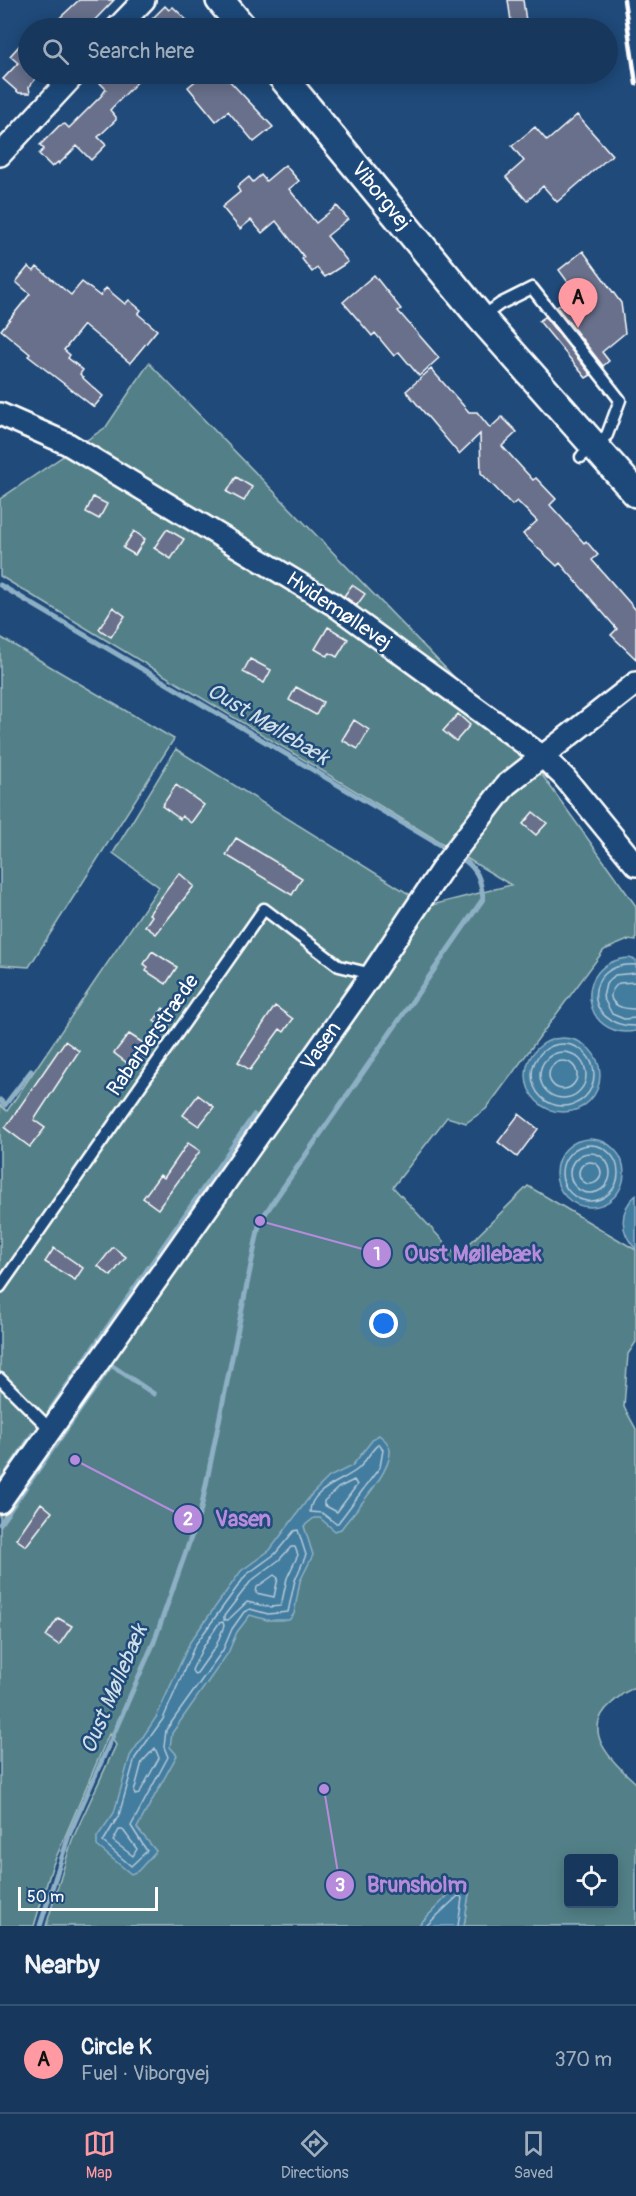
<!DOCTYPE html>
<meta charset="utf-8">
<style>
body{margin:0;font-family:Pangolin,sans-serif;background:#203f62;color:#f1f3f6}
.controls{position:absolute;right:18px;bottom:18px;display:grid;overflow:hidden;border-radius:6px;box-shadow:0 3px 15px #0003}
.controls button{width:54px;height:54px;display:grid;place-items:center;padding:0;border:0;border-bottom:2px solid #365272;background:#17385c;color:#f1f3f6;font:30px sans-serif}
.scale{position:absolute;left:18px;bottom:15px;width:140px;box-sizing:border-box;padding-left:6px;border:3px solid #fff;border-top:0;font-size:16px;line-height:21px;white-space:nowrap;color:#fff;-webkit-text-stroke:4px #1f4a7a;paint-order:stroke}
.you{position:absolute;left:384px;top:1324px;width:21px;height:21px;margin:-15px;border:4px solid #fff;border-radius:50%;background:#1a73e8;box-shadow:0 0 0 9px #1a73e833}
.badge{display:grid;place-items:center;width:39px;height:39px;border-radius:50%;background:#ff9aa2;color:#111;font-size:20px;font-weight:700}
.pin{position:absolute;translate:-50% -50px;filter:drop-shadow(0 2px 3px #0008)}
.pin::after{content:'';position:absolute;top:32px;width:21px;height:18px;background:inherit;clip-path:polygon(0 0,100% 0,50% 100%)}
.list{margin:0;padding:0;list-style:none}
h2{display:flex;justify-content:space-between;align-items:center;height:78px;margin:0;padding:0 24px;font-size:26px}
h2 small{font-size:20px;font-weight:400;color:#9eacbb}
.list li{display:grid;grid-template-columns:39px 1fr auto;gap:18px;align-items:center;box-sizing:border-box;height:108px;padding:0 24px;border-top:2px solid #365272}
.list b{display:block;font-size:22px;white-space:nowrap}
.list p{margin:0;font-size:20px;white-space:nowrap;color:#9eacbb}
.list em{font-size:20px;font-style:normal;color:#9eacbb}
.icon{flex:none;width:33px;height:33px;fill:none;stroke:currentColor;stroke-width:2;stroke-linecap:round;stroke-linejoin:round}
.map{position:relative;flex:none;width:636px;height:1926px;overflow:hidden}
.search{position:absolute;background:#17385c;box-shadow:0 3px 15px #0003;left:18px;right:18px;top:18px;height:66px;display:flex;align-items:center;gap:15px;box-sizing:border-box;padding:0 21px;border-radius:33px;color:#9eacbb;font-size:22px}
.sheet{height:186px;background:#17385c}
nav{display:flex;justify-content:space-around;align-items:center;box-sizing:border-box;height:84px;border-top:2px solid #365272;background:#17385c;font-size:16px;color:#9eacbb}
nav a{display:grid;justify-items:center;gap:3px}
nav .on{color:#ff9aa2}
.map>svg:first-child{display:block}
</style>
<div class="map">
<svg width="636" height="1926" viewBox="0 0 636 1926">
<rect width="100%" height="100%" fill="#1f4a7a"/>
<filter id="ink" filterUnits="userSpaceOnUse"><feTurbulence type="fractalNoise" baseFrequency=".0167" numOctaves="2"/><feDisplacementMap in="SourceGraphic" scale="12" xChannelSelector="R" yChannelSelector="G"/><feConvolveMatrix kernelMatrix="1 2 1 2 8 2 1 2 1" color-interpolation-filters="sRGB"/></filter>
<g filter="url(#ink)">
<!-- green -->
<path fill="#538088" stroke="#a9c0c4" stroke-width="1.5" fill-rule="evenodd" d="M149 363 522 747 636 906V941L628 940 604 950 486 1109 466 1123 447 1117 393 1187 457 1256 528 1186 636 1250V1342L628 1354 624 1407 636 1429V1688C626 1690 620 1696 612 1703 578 1731 613 1762 636 1783V1926H464L469 1893 437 1907 418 1926H46L72 1840 116 1745 109 1734 52 1867 34 1926H0V1105L7 1111 159 887 113 853 176 749 428 906 511 885 0 576V499L106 427ZM568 1858H614V1904H568Z
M0 637 174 739 29 967 0 965Z"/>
<!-- water -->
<path fill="#437b9f" stroke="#8eb0c5" stroke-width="1.5" d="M629 958 636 960V1031C581 1041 571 962 629 958Z
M526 1075a37 37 0 1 1 74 0a37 37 0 1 1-74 0Z
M556 1173a34 34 0 1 1 68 0a34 34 0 1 1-68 0Z
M636 1195V1249C620 1233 618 1211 636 1195Z
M379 1435C384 1439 389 1443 390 1450 392 1472 354 1511 341 1529L335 1531 320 1518H314L304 1526 313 1555 300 1581 294 1614 289 1620H267L250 1615 237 1632 228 1653 172 1733 170 1747 177 1755 137 1828 156 1851 138 1871 131 1874 97 1846V1837L114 1813 130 1756 157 1716 190 1642 241 1571 270 1550 311 1495 329 1477 352 1466 374 1438Z
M461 1882 469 1893 464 1926H418Z"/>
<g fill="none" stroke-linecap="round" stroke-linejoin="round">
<!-- shore -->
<path stroke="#b4cad9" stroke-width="1.5" d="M636 965C583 961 581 1027 636 1026
M636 973 615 975 606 984 603 997 612 1014 624 1019 636 1018
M636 982 619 983C600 999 618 1010 636 1009
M532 1075a31 31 0 1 1 62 0a31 31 0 1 1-62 0Z
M540 1075a23 23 0 1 1 46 0a23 23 0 1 1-46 0Z
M549 1075a14 14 0 1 1 28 0a14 14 0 1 1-28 0Z
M562 1173a28 28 0 1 1 56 0a28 28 0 1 1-56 0Z
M570 1173a20 20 0 1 1 40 0a20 20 0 1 1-40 0Z
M579 1173a11 11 0 1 1 22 0a11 11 0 1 1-22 0Z
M379 1444 383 1450 380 1467 338 1523H335L322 1513 310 1512C310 1489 344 1481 358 1469 366 1462 371 1449 379 1444Z
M354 1480 357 1485 337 1512 324 1505V1501L338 1488Z
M298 1530 306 1555 295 1580 288 1612 268 1614 250 1609 244 1612 232 1629 223 1650 166 1730 164 1747 168 1757 131 1826 147 1851 131 1866 103 1842 119 1815 135 1758 163 1719 195 1645 246 1575 275 1554 294 1531Z
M291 1547H295L298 1555 287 1578 281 1606 269 1607 247 1602 228 1620H224V1616L251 1581 279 1560Z
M274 1575 278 1578 274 1597 256 1593 257 1587Z
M219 1623 223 1622 224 1626 216 1646 197 1673 194 1674 192 1670 202 1649Z
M155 1748 159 1758 139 1794 135 1795 134 1792 142 1762Z
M123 1830 137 1849 133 1856 113 1841 119 1830Z
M426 1926 459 1895 462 1898 458 1926"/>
<!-- stream -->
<path stroke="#8eb0c5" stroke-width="5" d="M0 585 450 851
M0 1100 5 1105 31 1071
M51 1409 254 1115
M0 1483 33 1434
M0 1524 111 1365 154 1394
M40 1926 69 1835 154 1642 201 1509 260 1221 483 899C481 878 477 867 458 856"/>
</g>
<!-- building -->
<path fill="#676f8b" stroke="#fff" stroke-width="1.5" d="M79 0H114L87 28H49Z
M508 0H523L527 28H512Z
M165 6 169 10 173 7 195 28H143Z
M28 36V74L38 76 29 87 30 93H19L3 79 18 63 10 56Z
M109 74H145L110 110 116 117V120L98 137 106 145 91 160 77 146 59 164 58 162 52 167 39 154 44 149 40 145 59 126 65 124 69 128 102 95 106 89 100 83Z
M204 74H223L273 127 254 142 228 111 216 121 188 87Z
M577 115 612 155 557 202 543 186 527 201 506 177 524 161 512 146 535 127 547 141Z
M285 165 299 181 289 189 316 223 337 206 348 219 327 236 348 262 325 277 317 268 312 272 302 259 304 257 276 221 262 233 251 220 240 229 222 207 240 192 237 187 249 177 253 182 261 175 266 181Z
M583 251 621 303 625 333 602 352 609 361 603 366 557 307 576 293 559 270Z
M28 267 34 271 37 267 71 295 82 282 100 296 106 288 125 304 129 300 141 310 138 314 157 330 130 363 84 325 64 350 70 355 68 358 83 370 80 374 84 379 103 396 94 407 28 356 30 354 1 330 30 294 16 282Z
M374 275 401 309 398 311 439 358 419 376 399 352 394 356 375 333 372 336 343 302Z
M545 317 591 375 586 378 539 321Z
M431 369 469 412H477L490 428 502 417 517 432 502 446 533 480 536 478 556 499 550 505 584 543 586 541 598 555 592 560 636 610V659L611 635 617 629 560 563 557 566 523 534 537 521 517 501 512 505 481 473 480 434 459 454 406 391Z
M236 477 252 487 244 501 227 492Z
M93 497 107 504 99 519 86 512Z
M167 529 184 539 171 559 154 548Z
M134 531 145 539 135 555 123 548Z
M352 585 365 594 357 605 344 596Z
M113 607 125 616 111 637 99 629Z
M328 627 348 639 337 657 330 653 327 656 315 649Z
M250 659 271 670 264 683 243 672Z
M296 687 323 702 316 715 289 700Z
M458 714 470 725 456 741 443 731Z
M354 720 369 730 358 749 342 740Z
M176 785 204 805 191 823 182 816 180 819 162 806Z
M533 812 547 823 536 835 523 824Z
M236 838 302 878 292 895 226 855Z
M179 873 194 886 156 934 145 926 152 916 149 914Z
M152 951 177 967 166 984 146 971 148 967 144 964Z
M275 1006 293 1019 284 1032 280 1029 250 1070 238 1062Z
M163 1008 175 1017 166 1029 154 1021Z
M129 1034 151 1048 135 1069 114 1053Z
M65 1041 79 1051 34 1120 45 1128 30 1147 5 1128Z
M198 1095 214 1107 199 1126 183 1115Z
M519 1114 538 1129 517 1157 498 1142Z
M188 1143 200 1151 158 1209 143 1198 160 1175 164 1178Z
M113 1247 126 1257 111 1276 98 1266Z
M54 1248 83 1268 75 1280 45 1262Z
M41 1503 52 1512 26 1546 16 1539Z
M58 1618 72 1626 59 1645 46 1636Z"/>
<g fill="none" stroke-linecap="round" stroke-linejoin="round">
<defs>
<path id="service" d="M482 317 500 304 532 288 620 400 607 435 581 457
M0 1287 264 909 339 966 372 974
M0 1379 50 1429"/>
<path id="minor" d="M117 28 144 0
M0 155 75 74
M0 414 68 444 333 604 543 757 564 777 636 865
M0 1502 372 974 446 863 506 785 636 683"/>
<path id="tertiary" d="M220 0 243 28
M280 74 481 318 636 493"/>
</defs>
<!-- service casing -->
<use href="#service" stroke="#fff" stroke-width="15"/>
<!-- minor casing -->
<use href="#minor" stroke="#fff" stroke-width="26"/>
<!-- tertiary casing -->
<use href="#tertiary" stroke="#fff" stroke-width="32"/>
<!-- service -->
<use href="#service" stroke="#1f4a7a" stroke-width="10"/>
<!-- minor -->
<use href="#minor" stroke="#1f4a7a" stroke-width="21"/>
<!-- tertiary -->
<use href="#tertiary" stroke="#1f4a7a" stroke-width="27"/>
<!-- rail -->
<path stroke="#fff" stroke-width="4.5" d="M624 0 636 84"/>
</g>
</g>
<g text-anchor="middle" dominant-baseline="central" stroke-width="5" stroke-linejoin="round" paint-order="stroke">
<!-- street labels -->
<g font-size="21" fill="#fff" stroke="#1f4a7a">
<text transform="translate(381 196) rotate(51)">Viborgvej</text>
<text transform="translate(339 611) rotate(34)">Hvidemøllevej</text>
<text transform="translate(153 1035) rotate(-55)">Rabarberstræde</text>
<text transform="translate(321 1046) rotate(-55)">Vasen</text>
</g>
<!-- water labels -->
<g font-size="22" font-style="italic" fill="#d0dee7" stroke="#1f4a7a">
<text transform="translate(268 724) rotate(31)">Oust Møllebæk</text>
<text transform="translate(114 1689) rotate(-67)">Oust Møllebæk</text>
</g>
</g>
<!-- callouts -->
<path fill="none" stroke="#b68bdc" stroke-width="2" d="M260 1221L377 1253M75 1460L188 1519M324 1789L340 1885"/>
<g fill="#b68bdc" stroke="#1f4a7a" stroke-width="2">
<circle cx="260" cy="1221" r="6"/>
<circle cx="75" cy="1460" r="6"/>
<circle cx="324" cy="1789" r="6"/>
<circle cx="377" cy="1253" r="15"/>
<circle cx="188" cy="1519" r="15"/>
<circle cx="340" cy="1885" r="15"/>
</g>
<g font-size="18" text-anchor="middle" font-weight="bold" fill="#fff">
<text x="377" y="1260">1</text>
<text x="188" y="1525">2</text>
<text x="340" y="1891">3</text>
</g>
<g font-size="22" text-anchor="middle" font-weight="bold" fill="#b68bdc" stroke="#1f4a7a" stroke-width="5" stroke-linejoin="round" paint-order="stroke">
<text x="473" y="1261">Oust Møllebæk</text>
<text x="243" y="1526">Vasen</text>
<text x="417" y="1892">Brunsholm</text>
</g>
</svg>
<div class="controls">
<button><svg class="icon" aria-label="locate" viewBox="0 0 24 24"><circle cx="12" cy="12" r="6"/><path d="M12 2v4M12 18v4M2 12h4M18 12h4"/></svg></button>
</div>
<div class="scale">50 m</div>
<div class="you"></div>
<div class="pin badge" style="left:578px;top:328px">A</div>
<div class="search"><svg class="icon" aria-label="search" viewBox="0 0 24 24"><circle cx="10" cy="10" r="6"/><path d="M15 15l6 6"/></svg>Search here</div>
</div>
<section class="sheet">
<h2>Nearby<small></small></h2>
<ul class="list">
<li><span class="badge">A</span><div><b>Circle K</b><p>Fuel · Viborgvej</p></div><em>370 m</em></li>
</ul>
</section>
<nav>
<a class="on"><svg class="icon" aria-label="map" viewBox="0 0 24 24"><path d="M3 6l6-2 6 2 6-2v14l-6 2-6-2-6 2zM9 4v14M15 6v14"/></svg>Map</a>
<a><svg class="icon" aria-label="directions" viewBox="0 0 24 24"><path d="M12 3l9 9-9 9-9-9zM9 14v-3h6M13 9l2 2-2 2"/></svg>Directions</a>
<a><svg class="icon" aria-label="saved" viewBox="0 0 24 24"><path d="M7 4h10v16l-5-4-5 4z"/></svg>Saved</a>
</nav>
